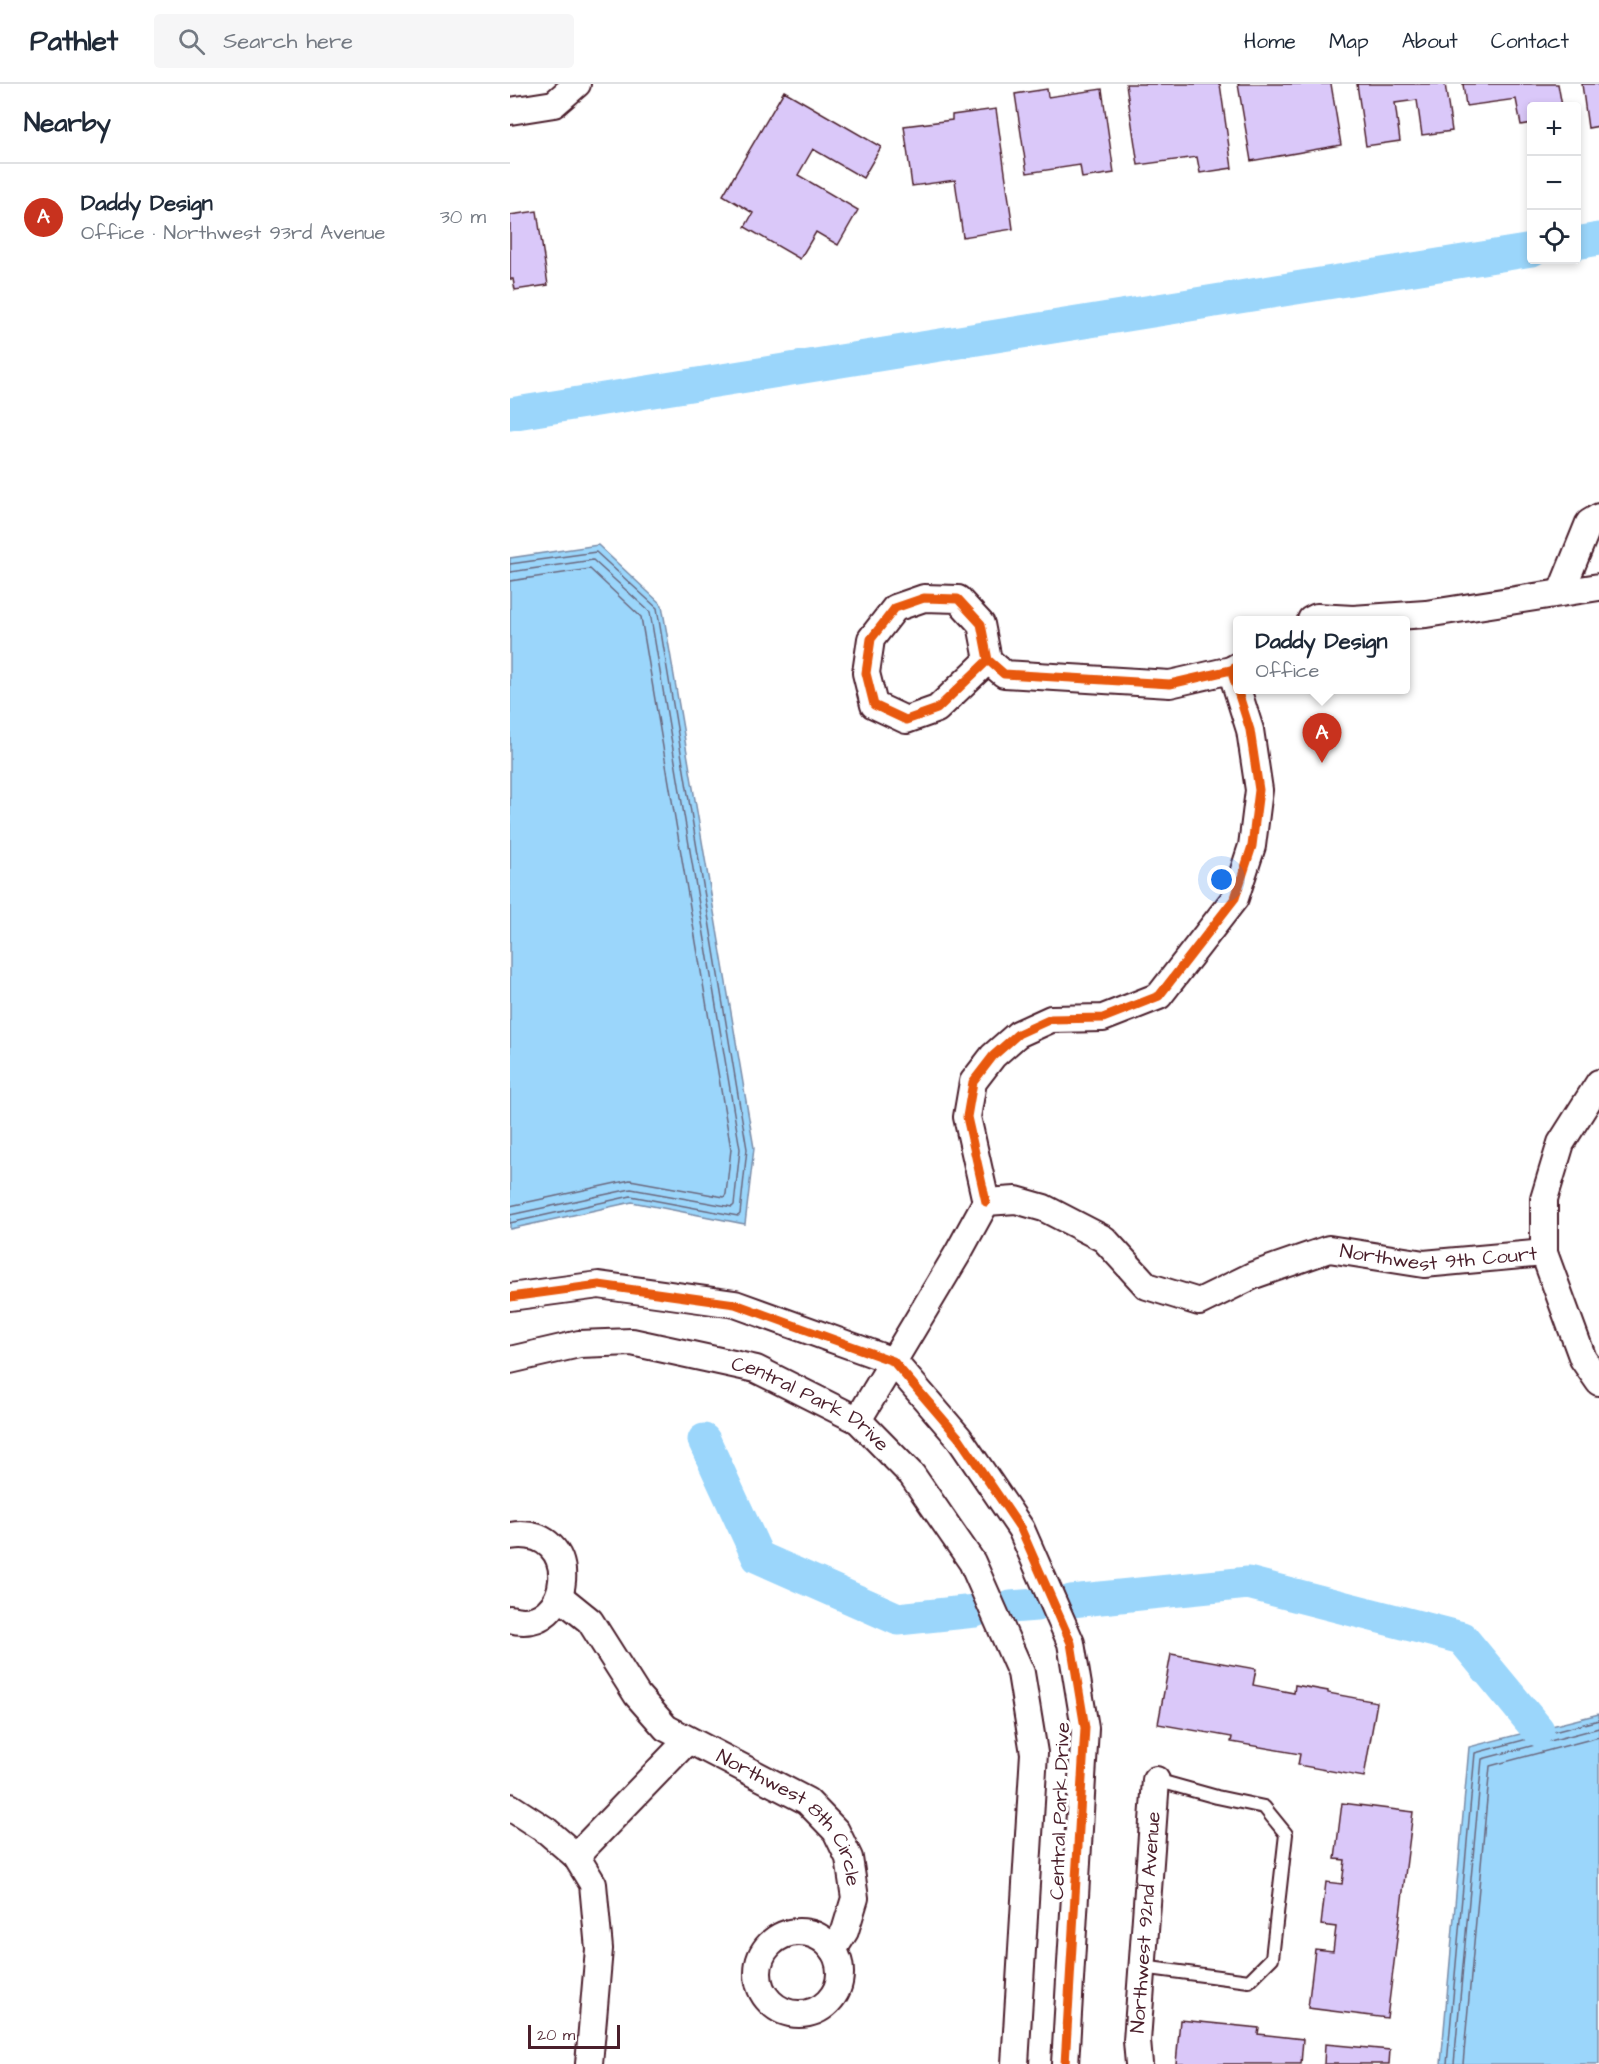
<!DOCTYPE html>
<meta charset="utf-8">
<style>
body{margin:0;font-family:"Architects Daughter",sans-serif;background:#f6f6f7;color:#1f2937}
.controls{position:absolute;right:18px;top:18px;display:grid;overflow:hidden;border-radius:6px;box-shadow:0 3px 9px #0003}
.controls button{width:54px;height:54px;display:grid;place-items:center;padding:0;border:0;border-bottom:2px solid #e0e1e3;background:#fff;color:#1f2937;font:30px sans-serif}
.scale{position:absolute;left:18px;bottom:15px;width:92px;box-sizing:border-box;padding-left:6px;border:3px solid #4a1f2b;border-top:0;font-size:16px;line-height:21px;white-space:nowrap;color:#4a1f2b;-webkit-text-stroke:4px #fff;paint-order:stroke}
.you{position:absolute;left:712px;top:796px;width:21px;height:21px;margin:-15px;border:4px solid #fff;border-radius:50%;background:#1a73e8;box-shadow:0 0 0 9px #1a73e833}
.badge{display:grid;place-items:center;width:39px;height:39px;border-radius:50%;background:#c8321e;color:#fff;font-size:20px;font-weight:700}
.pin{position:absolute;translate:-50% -50px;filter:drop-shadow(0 2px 3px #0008)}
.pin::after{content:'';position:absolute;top:32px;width:21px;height:18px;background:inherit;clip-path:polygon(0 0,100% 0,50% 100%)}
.popup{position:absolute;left:723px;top:532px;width:177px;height:78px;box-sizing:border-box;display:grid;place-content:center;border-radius:6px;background:#fff;filter:drop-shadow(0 2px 4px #0005);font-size:20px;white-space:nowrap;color:#747a83}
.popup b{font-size:22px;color:#1f2937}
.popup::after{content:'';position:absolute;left:50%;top:100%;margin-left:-12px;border:12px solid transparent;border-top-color:#fff}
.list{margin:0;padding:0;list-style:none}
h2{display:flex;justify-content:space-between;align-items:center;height:78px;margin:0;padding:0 24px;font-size:26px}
h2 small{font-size:20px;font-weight:400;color:#747a83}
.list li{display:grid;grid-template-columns:39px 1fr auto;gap:18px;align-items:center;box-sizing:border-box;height:108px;padding:0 24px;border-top:2px solid #e0e1e3}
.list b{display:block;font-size:22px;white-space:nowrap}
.list p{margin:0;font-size:20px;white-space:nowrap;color:#747a83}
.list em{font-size:20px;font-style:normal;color:#747a83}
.icon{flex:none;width:33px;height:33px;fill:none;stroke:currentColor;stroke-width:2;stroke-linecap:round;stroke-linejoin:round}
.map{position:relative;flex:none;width:1089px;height:1980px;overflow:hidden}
header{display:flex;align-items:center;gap:36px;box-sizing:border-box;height:84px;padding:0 30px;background:#fff;border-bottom:2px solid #e0e1e3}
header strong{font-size:28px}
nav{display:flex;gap:33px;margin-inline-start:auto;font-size:21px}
.search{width:420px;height:54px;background:#f6f6f7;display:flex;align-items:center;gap:15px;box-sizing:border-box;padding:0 21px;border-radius:6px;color:#747a83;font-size:22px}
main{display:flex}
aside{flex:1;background:#fff}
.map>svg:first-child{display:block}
</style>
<header>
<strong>Pathlet</strong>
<div class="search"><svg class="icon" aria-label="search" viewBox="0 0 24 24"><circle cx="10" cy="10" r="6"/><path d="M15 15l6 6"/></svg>Search here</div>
<nav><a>Home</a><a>Map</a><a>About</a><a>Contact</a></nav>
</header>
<main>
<aside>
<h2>Nearby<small></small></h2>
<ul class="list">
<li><span class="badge">A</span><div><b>Daddy Design</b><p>Office · Northwest 93rd Avenue</p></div><em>30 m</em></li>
</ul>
</aside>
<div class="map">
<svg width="1089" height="1980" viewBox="0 0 1089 1980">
<rect width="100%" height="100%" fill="#fff"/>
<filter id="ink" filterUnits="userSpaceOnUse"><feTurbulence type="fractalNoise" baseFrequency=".0167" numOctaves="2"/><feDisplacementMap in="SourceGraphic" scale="12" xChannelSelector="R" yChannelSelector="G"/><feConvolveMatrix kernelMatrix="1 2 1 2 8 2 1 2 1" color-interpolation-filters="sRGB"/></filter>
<g filter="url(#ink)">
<!-- water -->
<path fill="#9bd6fb" stroke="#7b8da8" stroke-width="1.5" d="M88 461 152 521 244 1064 235 1140 122 1118 0 1145V474Z
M1089 1630V1980H931L959 1663Z"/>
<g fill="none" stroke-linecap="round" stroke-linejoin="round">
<!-- shore -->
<path stroke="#6a687e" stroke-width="1.5" d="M0 480 86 468 147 524 237 1065 230 1130 228 1132 121 1112 0 1139
M0 488 83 476 140 528 230 1065 224 1121 222 1123 121 1105 0 1131
M0 497 80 485 131 533 221 1065 216 1110 214 1113 120 1096 0 1122
M937 1980 965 1669 1089 1636
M944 1980 972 1675 1089 1644
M953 1980 980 1682 1089 1653"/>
<!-- canal -->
<path stroke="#9bd6fb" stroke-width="33" d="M1066 159 1089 155
M0 330 1022 166
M194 1356 248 1473 388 1535 465 1527
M561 1517 738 1499 952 1554 1028 1646
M501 1523 526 1521"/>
</g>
<!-- building -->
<path fill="#dac8f9" stroke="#4a1f2b" stroke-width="1.5" d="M616 0H710L722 84 690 89 687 73 628 81Z
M728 0H821L831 61 741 77Z
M847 0H935L942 47 912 51 907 16 885 19 890 57 856 62Z
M953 0H1048L1052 22H1022V39L1011 41 1006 15 956 22Z
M1072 0H1089V42L1078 44Z
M537 5 538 13 592 5 604 89 572 94 570 81 517 89 505 10Z
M274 7 371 63 353 94 303 65 288 91 348 126 328 161 306 148 290 175 235 143 243 129 213 111Z
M486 25 503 145 453 153 445 96 402 102 394 42 442 36V31Z
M27 127 38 201 5 206 3 195H0V131Z
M661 1570 746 1585 743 1601 784 1609 785 1601 818 1607V1609L867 1618 854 1693 788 1681 790 1670 721 1658 722 1653 648 1640Z
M832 1719 903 1728 877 1934 798 1924 805 1865 823 1867 826 1843 811 1841 816 1798 832 1800 835 1776 825 1775Z
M670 1936 749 1944 748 1950 793 1955 791 1980H666Z
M815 1960 880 1966 879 1980H814Z"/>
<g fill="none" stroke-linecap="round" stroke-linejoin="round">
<defs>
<path id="service" d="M632 1883 739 1897 762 1874 776 1750 754 1723 707 1713 646 1696"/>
<g id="minor">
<path d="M0 27 44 20 67 0"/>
<path d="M1051 508 1079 439 1089 433"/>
<path d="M801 536 807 533 843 535 916 530 1089 503"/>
<path d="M478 576 427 625 396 636 364 621 356 589 361 555 385 524 414 514 448 515 471 540 478 576 494 590 660 600 721 586 728 582"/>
<path d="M1089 999 1051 1059 1034 1115V1169L1073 1275 1089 1298"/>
<path d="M476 1118 457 1033 463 998 483 972 508 950 541 935 593 934 649 912 725 814 742 762 749 706 740 646 721 586"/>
<path id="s1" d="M476 1118 506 1116 534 1124 594 1155 637 1202 689 1218 744 1191 819 1165 914 1180 1034 1169"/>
<path d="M0 1213 89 1201 225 1220 383 1277 449 1354 511 1445 561 1559 575 1644 555 1980"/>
<path id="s2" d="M0 1276 69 1260 122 1258 246 1285 348 1336 402 1391 462 1478 511 1589 524 1669 505 1980"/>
<path d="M348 1336 448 1169 476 1118"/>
<path d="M0 1452C76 1440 63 1553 0 1535"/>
<path id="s3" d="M49 1512 80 1537 127 1611 156 1644 297 1717 326 1747 339 1774 345 1814 335 1847 323 1866"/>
<path d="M0 1723 37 1747 66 1772 83 1800 89 1865 79 1980"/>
<path d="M66 1772 178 1656"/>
<circle cx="289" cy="1889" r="41"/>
<path id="s4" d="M629 1980 627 1957 646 1696"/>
</g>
</defs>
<!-- service casing -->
<use href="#service" stroke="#4a1f2b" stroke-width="16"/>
<!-- minor casing -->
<use href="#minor" stroke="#4a1f2b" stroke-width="30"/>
<!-- service -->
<use href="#service" stroke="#fff" stroke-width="12"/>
<!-- minor -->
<use href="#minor" stroke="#fff" stroke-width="26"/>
<defs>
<path id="cycleway" d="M478 576 427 625 396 636 364 621 356 589 361 555 385 524 414 514 448 515 471 540 478 576 494 590 660 600 721 586 728 582
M476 1118 457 1033 463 998 483 972 508 950 541 935 593 934 649 912 725 814 742 762 749 706 740 646 721 586
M0 1213 89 1201 225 1220 383 1277 449 1354 511 1445 561 1559 575 1644 555 1980"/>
</defs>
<!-- cycleway casing -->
<use href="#cycleway" stroke="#fff" stroke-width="13"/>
<!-- cycleway -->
<use href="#cycleway" stroke="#e8590c" stroke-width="9"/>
</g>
</g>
<g text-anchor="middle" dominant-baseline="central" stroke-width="6" stroke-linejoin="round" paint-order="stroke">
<!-- street labels -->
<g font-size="20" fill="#4a1f2b" stroke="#fff">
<text stroke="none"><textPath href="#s1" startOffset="496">Northwest 9th Court</textPath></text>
<text stroke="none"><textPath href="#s2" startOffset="315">Central Park Drive</textPath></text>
<text transform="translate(550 1727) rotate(-88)">Central Park Drive</text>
<text stroke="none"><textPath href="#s3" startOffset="330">Northwest 8th Circle</textPath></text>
<text stroke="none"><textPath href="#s4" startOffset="142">Northwest 92nd Avenue</textPath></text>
</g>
</g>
</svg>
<div class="controls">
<button>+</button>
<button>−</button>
<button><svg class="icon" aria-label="locate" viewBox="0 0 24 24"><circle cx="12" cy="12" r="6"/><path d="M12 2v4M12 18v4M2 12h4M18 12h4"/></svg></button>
</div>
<div class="scale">20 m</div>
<div class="you"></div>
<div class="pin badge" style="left:812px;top:679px">A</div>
<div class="popup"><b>Daddy Design</b>Office</div>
</div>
</main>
